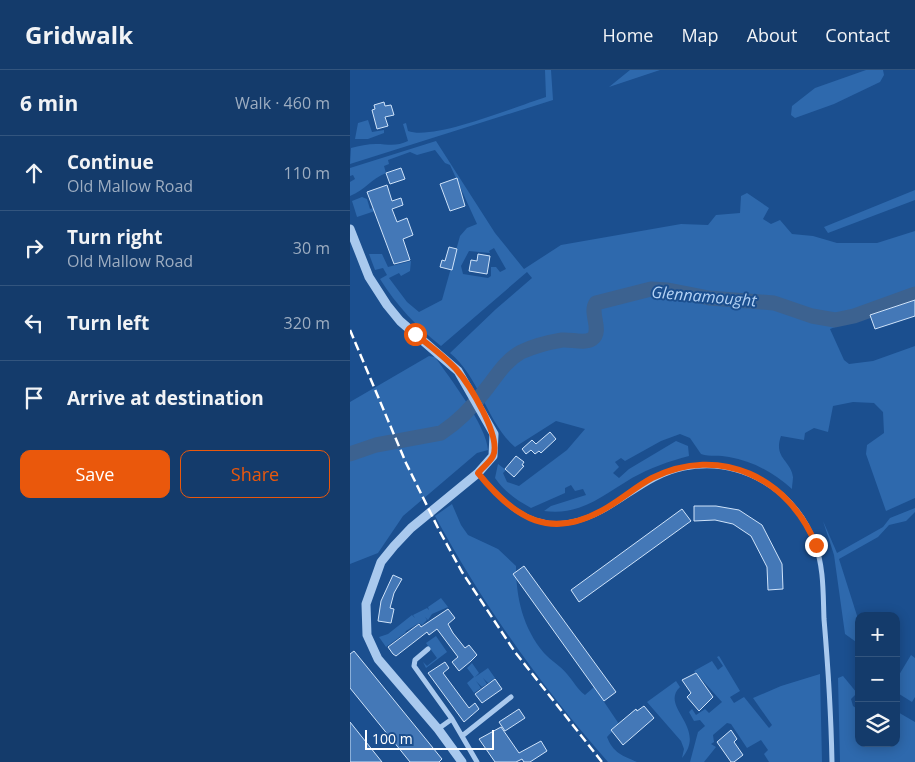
<!DOCTYPE html>
<meta charset="utf-8">
<style>
body{margin:0;font-family:"Open Sans",sans-serif;background:#214673;color:#f1f3f6}
.controls{position:absolute;right:15px;bottom:15px;display:grid;overflow:hidden;border-radius:10px;box-shadow:0 2px 12px #0003}
.controls button{width:45px;height:45px;display:grid;place-items:center;padding:0;border:0;border-bottom:1px solid #33557e;background:#143b6b;color:#f1f3f6;font:25px sans-serif}
.scale{position:absolute;left:15px;bottom:12px;width:129px;box-sizing:border-box;padding-left:5px;border:2px solid #fff;border-top:0;font-size:14px;line-height:18px;white-space:nowrap;color:#fff;-webkit-text-stroke:4px #1b4f8f;paint-order:stroke}
.stop{position:absolute;width:15px;height:15px;margin:-11px;border:4px solid #ea580c;border-radius:50%;background:#fff}
.stop.end{background:#ea580c;border-color:#fff;box-shadow:0 1px 5px #0008}
.list{margin:0;padding:0;list-style:none}
h2{display:flex;justify-content:space-between;align-items:center;height:65px;margin:0;padding:0 20px;font-size:21px}
h2 small{font-size:16px;font-weight:400;color:#9dadc1}
.list li{display:grid;grid-template-columns:32px 1fr auto;gap:15px;align-items:center;box-sizing:border-box;height:75px;padding:0 20px;border-top:1px solid #33557e}
.list b{display:block;font-size:19px;white-space:nowrap}
.list p{margin:0;font-size:16px;white-space:nowrap;color:#9dadc1}
.list em{font-size:16px;font-style:normal;color:#9dadc1}
.actions{display:flex;gap:10px;padding:15px 20px}
.actions a{flex:1;padding:11px 0;border:1px solid #ea580c;border-radius:10px;text-align:center;font-size:18px;color:#ea580c}
.actions .main{background:#ea580c;color:#fff}
.icon{flex:none;width:28px;height:28px;fill:none;stroke:currentColor;stroke-width:2;stroke-linecap:round;stroke-linejoin:round}
.map{position:relative;flex:none;width:565px;height:692px;overflow:hidden}
header{display:flex;align-items:center;gap:30px;box-sizing:border-box;height:70px;padding:0 25px;background:#143b6b;border-bottom:1px solid #33557e}
header strong{font-size:24px}
nav{display:flex;gap:28px;margin-inline-start:auto;font-size:18px}
main{display:flex}
aside{flex:1;background:#143b6b}
.map>svg:first-child{display:block}
</style>
<header>
<strong>Gridwalk</strong>
<nav><a>Home</a><a>Map</a><a>About</a><a>Contact</a></nav>
</header>
<main>
<aside>
<h2>6 min<small>Walk · 460 m</small></h2>
<ul class="list">
<li><svg class="icon" aria-label="ahead" viewBox="0 0 24 24"><path d="M12 20V5M6 11l6-6 6 6"/></svg><div><b>Continue</b><p>Old Mallow Road</p></div><em>110 m</em></li>
<li><svg class="icon" aria-label="right" viewBox="0 0 24 24"><path d="M7 20v-9h11M14 6l5 5-5 5"/></svg><div><b>Turn right</b><p>Old Mallow Road</p></div><em>30 m</em></li>
<li><svg class="icon" aria-label="left" viewBox="0 0 24 24"><path d="M17 20v-9H6M10 6l-5 5 5 5"/></svg><div><b>Turn left</b></div><em>320 m</em></li>
<li><svg class="icon" aria-label="arrive" viewBox="0 0 24 24"><path d="M6 21V4h12l-3 4 3 4H6"/></svg><div><b>Arrive at destination</b></div></li>
</ul>
<div class="actions"><a class="main">Save</a><a>Share</a></div>
</aside>
<div class="map">
<svg width="565" height="692" viewBox="0 0 565 692">
<rect width="100%" height="100%" fill="#1b4f8f"/>
<!-- green -->
<path fill="#2e69ad" fill-rule="evenodd" d="M195 0H201L203 30 0 94 1 78C9 76 18 74 26 74 38 74 46 77 58 71L53 54 56 53 58 61C84 71 167 36 196 27Z
M280 0H310L259 17Z
M516 0H533L534 5 530 12 484 34 445 48 441 45 442 36 465 18Z
M18 50 22 62 34 60V63L18 69H5L8 53Z
M86 71 145 163 174 199 211 175 331 154 358 155 366 145 390 143 391 126 397 123 419 138 413 149 421 154 430 150 442 164 463 166 487 173H527L565 161V227L480 259 494 290 499 294 523 291 565 276V428L536 441 516 384 517 375 534 363 533 342 524 333 503 332 483 336 478 362 464 358 455 363 454 370 431 366C423 388 441 390 443 407 443 410 442 415 442 419 424 403 403 391 379 387 370 385 360 387 351 384L340 368 330 364 311 371 275 391 271 388 265 392 269 397 263 403 269 408 279 399 326 371 338 376 339 386C319 391 300 398 282 408 252 426 230 446 194 441L201 436 236 425 233 419 225 421 221 415 215 418V423L181 438C166 430 155 422 145 408L148 394 156 400 153 403 157 412 169 416 217 380 235 359 206 351 165 377C137 353 130 308 100 283L146 239 182 208 177 202 91 276C67 257 46 235 30 209L37 205 33 198 25 200 19 184H32L38 197 61 191 60 201 51 206 49 203 39 208 57 232 69 242 92 230 110 166 117 158 127 154 100 95 95 93 85 80 67 85 60 82 38 90 39 94 34 96 36 103C21 109 15 120 0 126V112L5 109 3 105 0 106V98ZM144 178 156 199 150 202 146 197H141V206L138 208 113 204 111 196 119 181 140 183 139 181Z
M565 120V130L478 163 474 157Z
M12 127 17 129 20 139 23 138 25 141 7 147 2 131Z
M79 286 85 287C99 307 137 356 138 380L127 383 53 446 28 483 0 494V332Z
M102 434 111 455 118 465 148 479 166 496C166 528 173 558 194 583 201 591 211 596 217 604 224 612 227 619 235 625L244 617 269 654 257 667C263 683 273 686 287 692H258C191 616 133 535 85 446Z
M565 438V442L556 451 539 455 528 467 489 489 509 552V574L495 564 484 485 473 451 487 483 533 457 540 448Z
M91 528 98 537 82 544 78 550 75 547 77 550 72 555 69 553 56 561 55 563 36 577 29 567 38 564 62 545 65 548 63 545 77 538 79 540 78 537Z
M86 566 97 582 76 598 73 592 77 596 87 588 76 573Z
M561 585 565 588V627L562 632 546 622V610Z
M369 586 390 621 380 627 384 633 394 627 419 658 422 655 403 628 431 616 470 604 472 692H419L414 684 418 680 411 670 397 678 381 654 377 653 363 665 364 672 361 674 366 677 354 692H340L348 662 355 656 350 650 344 651 339 642 342 639 346 645 355 639 359 643 372 632 344 601 362 591 368 600 373 596 367 587Z
M122 593 129 603 125 607 138 598 145 608 138 613 133 608 137 614 132 617 126 611 131 618 124 623 117 613 124 607 117 598Z
M493 606 507 623 501 629 503 636 509 640V673H546V641L565 652V692H490L488 608Z
M326 611 330 617C309 637 358 657 332 688L334 679 331 671 297 632Z"/>
<g fill="none" stroke-linecap="round" stroke-linejoin="round">
<!-- river -->
<path stroke="#3c6290" stroke-width="15" d="M0 384 26 375 91 363C108 352 125 334 137 318 148 304 155 291 171 282 182 277 200 272 212 270 221 269 234 274 242 269 253 261 239 243 246 233L301 219 318 220 359 228 424 233 462 246 485 250 504 246 565 224"/>
</g>
<!-- building -->
<path fill="#4478b7" stroke="#cfe3fa" d="M34 32 35 36 41 35 44 45 35 47 38 56 27 59 22 40 25 39 24 35Z
M51 98 55 109 40 114 36 103Z
M107 108 115 136 100 141 90 114Z
M37 115 42 131 51 128 53 135 42 139 47 152 57 148 63 165 53 169 60 190 44 194 17 122Z
M99 177 107 179 102 200 90 197 92 190 95 191Z
M128 184 140 186 137 204 119 201 121 190 127 191Z
M565 230V246L525 259 520 245Z
M200 362 206 369 191 383 189 381 185 384 181 380 176 384 172 379 182 370 186 374Z
M166 386 174 392 172 395 174 396 164 407 155 399Z
M344 436H366L389 440 412 455 432 494 433 519 418 520 417 497 401 466 383 454 365 450 344 451Z
M332 439 341 451 229 532 221 520Z
M174 496 266 622 254 631 163 504Z
M43 505 52 509 44 523 40 538 44 539 41 553 28 551 31 531Z
M98 539 105 548 98 554 103 563 115 578 119 575 127 585 121 591 109 601 102 592 108 587 87 559 79 565 77 562 46 586 43 584 38 577 69 554 71 557Z
M4 581 92 689 89 692H60L0 618V584Z
M95 592 99 598 93 603 119 638 125 633 129 639 114 652 78 603Z
M346 603 363 627 349 641 337 627 341 623 332 610Z
M145 609 152 619 132 633 125 624Z
M294 636 304 648 273 675 261 660 286 639 287 641Z
M169 639 175 648 155 661 149 652Z
M0 652 32 692H0Z
M151 657 169 683 191 671 197 681 180 692H174L172 689 166 692H145L129 669Z
M381 660 387 669 384 672 393 685 384 692H381L367 672Z"/>
<g fill="none" stroke-linecap="round" stroke-linejoin="round">
<!-- minor -->
<path stroke="#a9c9ee" stroke-width="5" d="M128 403C152 432 180 461 222 452 264 444 292 406 334 398 391 387 446 420 465 474 474 497 473 524 474 549 478 596 481 644 482 692
M78 579 65 590 64 596 102 649
M88 659 102 649 127 692
M112 666 161 627"/>
<!-- tertiary -->
<path stroke="#a9c9ee" stroke-width="9" d="M0 159 19 207 37 235 50 251 108 301 144 364 143 386 128 403 61 458 44 476 31 492 16 534 17 565 28 589 88 659 112 692"/>
<!-- rail -->
<path stroke="#fff" stroke-width="2.5" stroke-dasharray="9 4" stroke-linecap="butt" d="M0 260 56 393 89 460 112 502 165 582 252 692"/>
</g>
<g fill="none" stroke-linecap="round" stroke-linejoin="round">
<!-- route -->
<path stroke="#ea580c" stroke-width="6" d="M65 264C79 275 94 286 106 299 119 314 152 367 143 386 140 392 132 398 128 403 165 449 201 472 258 437 273 428 287 416 302 408 370 374 439 408 466 475"/>
</g>
<g text-anchor="middle" dominant-baseline="central" stroke-width="4" stroke-linejoin="round" paint-order="stroke">
<!-- water labels -->
<g font-size="16" font-style="italic" fill="#b5d3f5" stroke="#1b4f8f">
<text transform="translate(354 226) rotate(5)">Glennamought</text>
</g>
</g>
</svg>
<div class="controls">
<button>+</button>
<button>−</button>
<button><svg class="icon" aria-label="layers" viewBox="0 0 24 24"><path d="M12 4l9 5-9 5-9-5zM3 14l9 5 9-5"/></svg></button>
</div>
<div class="scale">100 m</div>
<div class="stop" style="left:65px;top:264px"></div>
<div class="stop end" style="left:466px;top:475px"></div>
</div>
</main>
